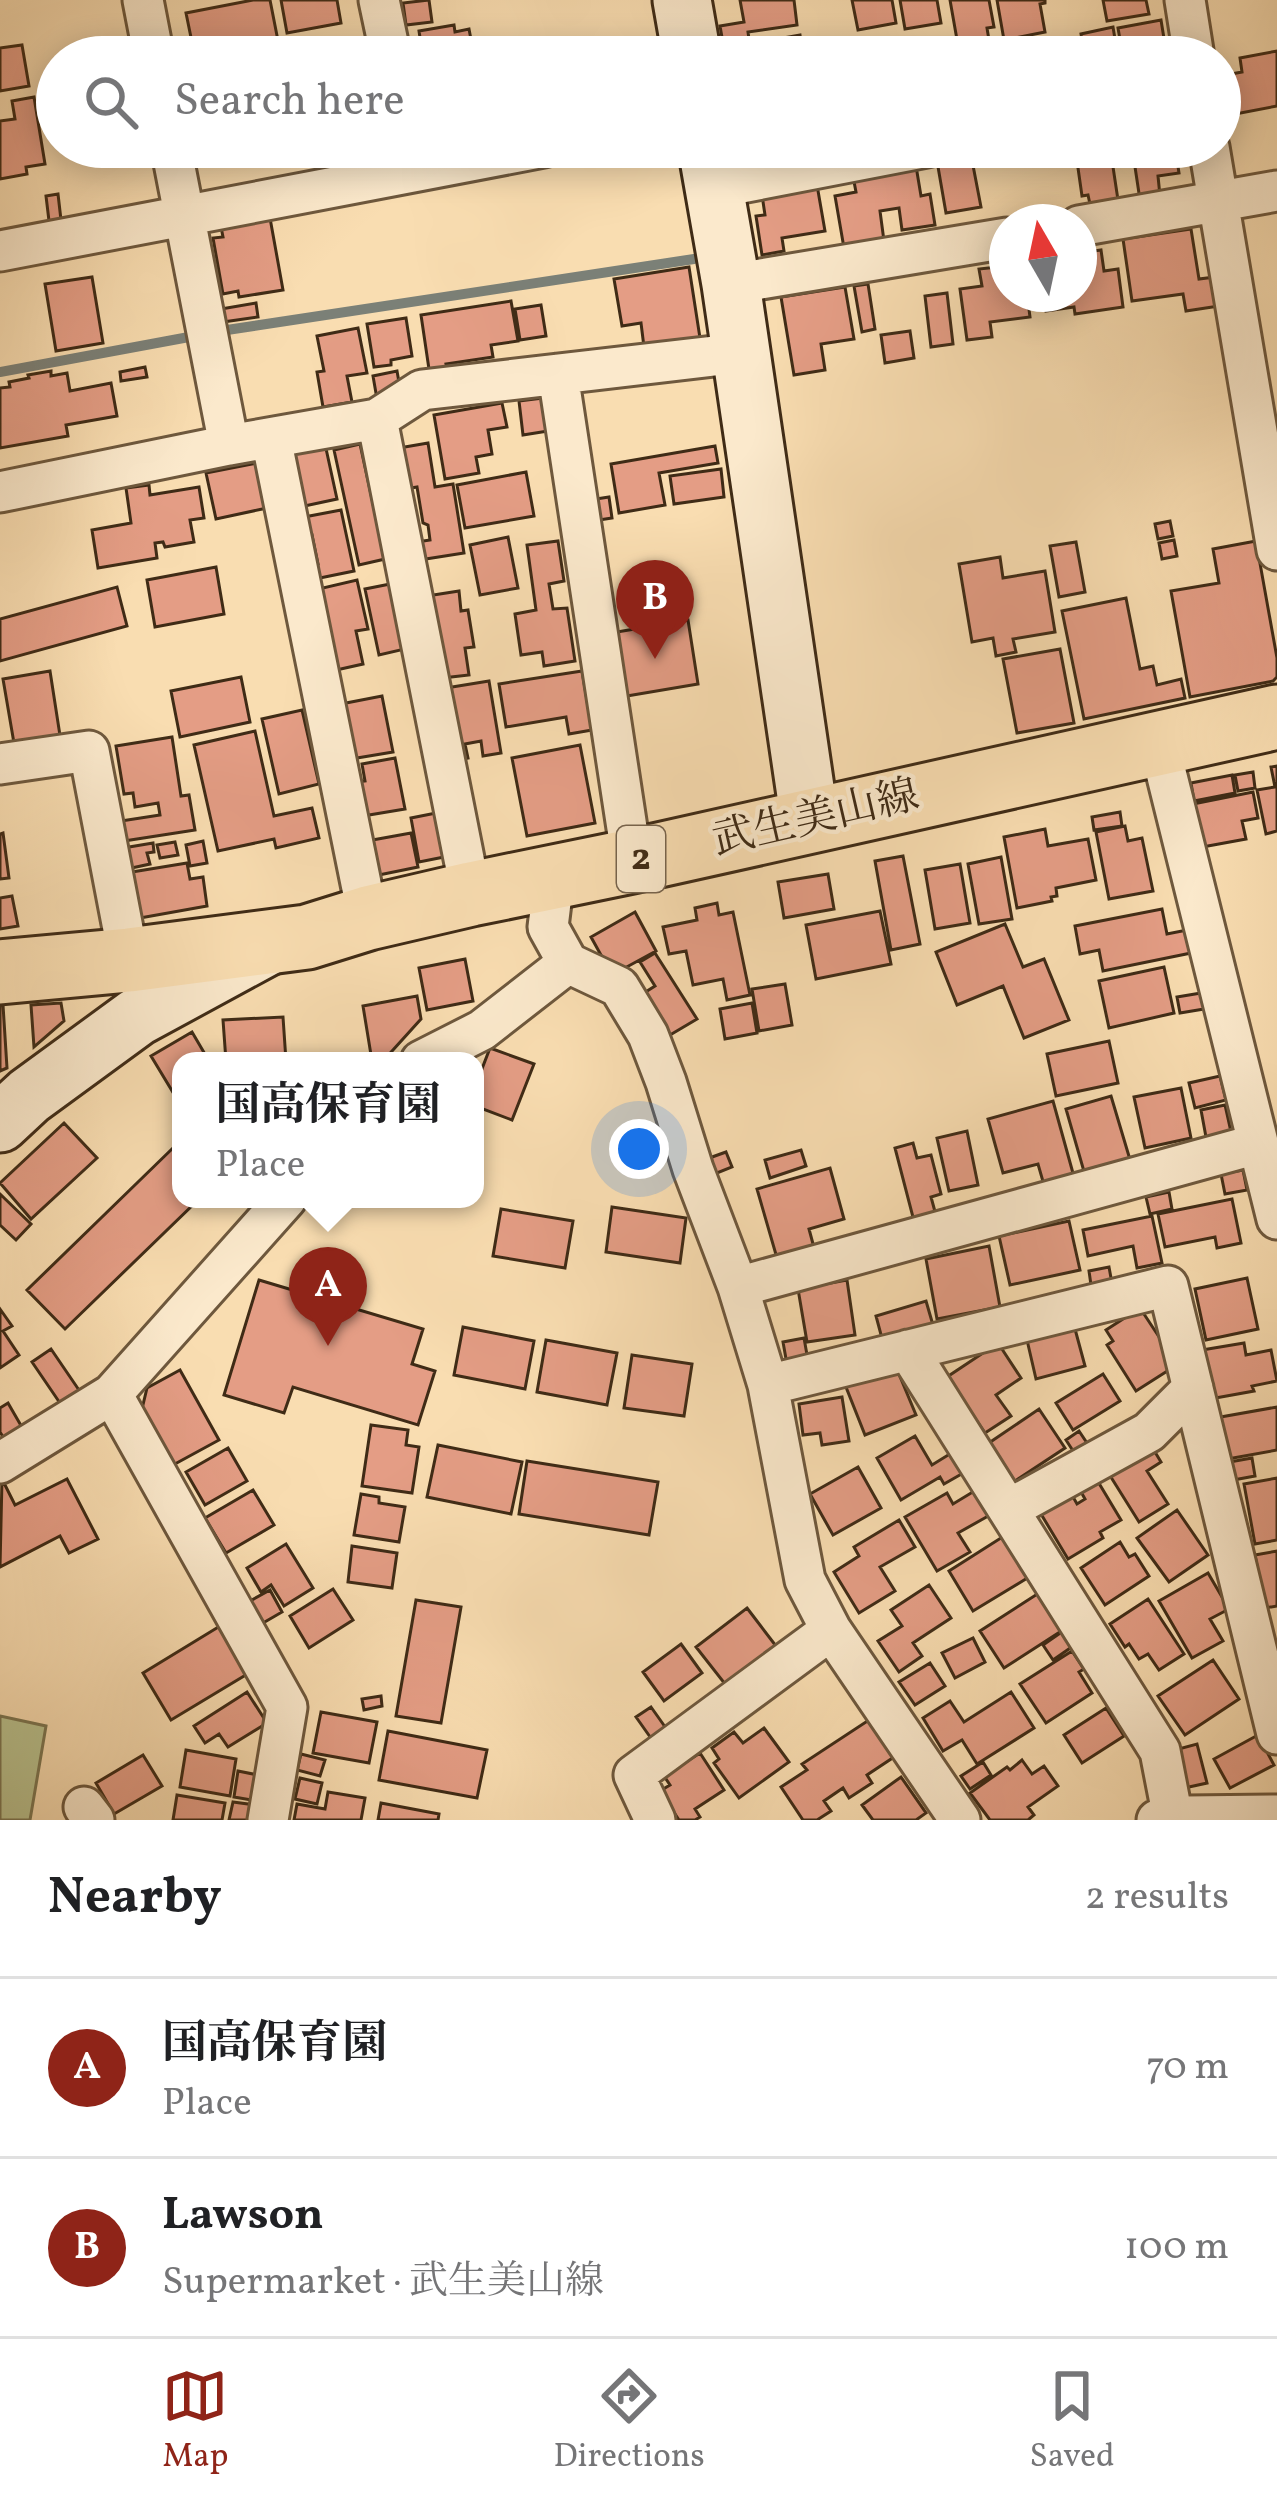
<!DOCTYPE html>
<meta charset="utf-8">
<style>
body{margin:0;font-family:Vollkorn,"Noto Serif JP",serif;background:#f2f2f2;color:#202124}
.compass{position:absolute;left:989px;top:204px;width:108px;height:108px;border-radius:50%;background:#fff;box-shadow:0 6px 30px #0003;rotate:351deg}
.you{position:absolute;left:639px;top:1149px;width:42px;height:42px;margin:-30px;border:9px solid #fff;border-radius:50%;background:#1a73e8;box-shadow:0 0 0 18px #1a73e833}
.badge{display:grid;place-items:center;width:78px;height:78px;border-radius:50%;background:#8f2418;color:#fff;font-size:39px;font-weight:700}
.pin{position:absolute;translate:-50% -99px;filter:drop-shadow(0 3px 6px #0008)}
.pin::after{content:'';position:absolute;top:63px;width:42px;height:36px;background:inherit;clip-path:polygon(0 0,100% 0,50% 100%)}
.popup{position:absolute;left:172px;top:1052px;width:312px;height:156px;box-sizing:border-box;display:grid;place-content:center;border-radius:24px;background:#fff;filter:drop-shadow(0 3px 9px #0005);font-size:39px;white-space:nowrap;color:#757577}
.popup b{font-size:45px;color:#202124}
.popup::after{content:'';position:absolute;left:50%;top:100%;margin-left:-24px;border:24px solid transparent;border-top-color:#fff}
.list{margin:0;padding:0;list-style:none}
h2{display:flex;justify-content:space-between;align-items:center;height:156px;margin:0;padding:0 48px;font-size:51px}
h2 small{font-size:39px;font-weight:400;color:#757577}
.list li{display:grid;grid-template-columns:78px 1fr auto;gap:36px;align-items:center;box-sizing:border-box;height:180px;padding:0 48px;border-top:3px solid #e0e0e0}
.list b{display:block;font-size:45px;white-space:nowrap}
.list p{margin:0;font-size:39px;white-space:nowrap;color:#757577}
.list em{font-size:39px;font-style:normal;color:#757577}
.icon{flex:none;width:66px;height:66px;fill:none;stroke:currentColor;stroke-width:2;stroke-linecap:round;stroke-linejoin:round}
.map{position:relative;flex:none;width:1277px;height:1820px;overflow:hidden}
.search{position:absolute;background:#fff;box-shadow:0 6px 30px #0003;left:36px;right:36px;top:36px;height:132px;display:flex;align-items:center;gap:30px;box-sizing:border-box;padding:0 42px;border-radius:66px;color:#757577;font-size:45px}
.sheet{height:516px;background:#fff}
nav{display:flex;justify-content:space-around;align-items:center;box-sizing:border-box;height:168px;border-top:3px solid #e0e0e0;background:#fff;font-size:33px;color:#757577}
nav a{display:grid;justify-items:center;gap:6px}
nav .on{color:#8f2418}
.map>svg:first-child{display:block}
</style>
<div class="map">
<svg width="1277" height="1820" viewBox="0 0 1277 1820">
<rect width="100%" height="100%" fill="#f9ddb1"/>
<filter id="stains"><feTurbulence type="fractalNoise" baseFrequency=".00167" numOctaves="4"/><feColorMatrix values="0 0 0 0 .2 0 0 0 0 .09 0 0 0 0 .02 0 0 0 .5 -.17"/></filter>
<radialGradient id="worn" r=".72"><stop offset=".6" stop-color="#630" stop-opacity="0"/><stop offset="1" stop-color="#630" stop-opacity=".3"/></radialGradient>
<!-- green -->
<path fill="#b9c28f" stroke="#7c7652" stroke-width="3" d="M0 1716 46 1726 30 1820H0Z"/>
<g fill="none" stroke-linecap="round" stroke-linejoin="round">
<!-- stream -->
<path stroke="#7b8077" stroke-width="10" d="M227 330 694 259
M0 372 189 337"/>
</g>
<!-- building -->
<path fill="#e49d85" stroke="#3f2b16" stroke-width="3" d="M253 0H270L280 51 248 57H195L186 13Z
M281 0H337L341 23 287 33Z
M429 0 432 22 406 25 403 3Z
M740 0H794L797 25 748 32 749 39 723 43 720 26 744 22Z
M852 0H892L896 23 858 30Z
M900 0H937L941 23 905 29Z
M950 0H989L994 27 987 28 990 46 959 51Z
M997 0H1045V3L1040 4 1045 32 1004 40Z
M1103 0H1146L1149 14 1107 21Z
M1161 20 1167 57H1123L1118 28Z
M454 25 455 32 469 29 473 50 458 53 459 57H423L419 31Z
M1113 27 1118 57H1085L1081 34Z
M800 35 803 57H746L744 45Z
M1054 39 1057 57H1002L1000 49Z
M22 45 29 86 0 91V48Z
M1277 51V106L1225 116 1220 76 1242 72 1240 58Z
M34 97 45 164 26 167 27 174 0 179V121L15 119 12 101Z
M186 147H215L217 161 189 166Z
M740 147H772L775 166 744 170Z
M1075 147H1110L1118 200 1090 204 1088 195 1082 196Z
M1132 147H1175L1179 173 1158 176 1160 196 1140 200Z
M971 155 981 207 946 213 937 161Z
M915 160 921 196 930 194 935 225 902 230 899 208 880 211 884 241 844 248 835 196 856 192 852 171Z
M817 185 825 231 782 238 784 251 762 255 756 216 765 215 762 195Z
M58 194 61 220 49 221 46 196Z
M270 218 283 290 239 297 238 291 223 294 213 238 223 237 221 227Z
M1191 229 1199 279 1215 277 1219 306 1186 311 1183 294 1132 301 1123 239Z
M1101 250 1104 271 1118 269 1123 307 1075 314 1074 307 1046 311 1044 294H1079V253Z
M1007 266V294H1027L1030 317 990 322 992 337 967 340 960 289 982 286 979 269Z
M689 267 700 338 644 347 641 323 622 326 614 279Z
M92 277 103 343 56 351 45 284Z
M868 284 875 329 862 332 854 286Z
M845 287 854 339 821 344 825 370 794 375 781 297Z
M947 293 953 344 931 347 925 296Z
M511 301 518 341 491 345 493 357 446 364 448 373 430 376 421 315Z
M256 303 258 317 223 322 221 309Z
M541 305 546 336 520 340 515 309Z
M406 318 412 356 391 360V365L374 367 367 324Z
M358 328 367 373 347 376 352 402 323 407 317 372 324 371 317 336Z
M910 331 914 358 885 363 881 335Z
M145 367 147 377 121 381 120 372Z
M51 371V376L67 373 70 391 111 383 117 416 66 425 68 436 0 448V388L10 387 9 382 29 378 28 375Z
M397 371 400 388 377 399 373 376Z
M543 398 548 431 523 435 519 401Z
M502 403 507 427 488 430 492 454 476 457 479 473 445 479 434 415Z
M428 443 435 487 453 484 464 553 413 561 410 543 430 540 428 525 423 523 417 487 411 488 407 467 402 468 399 448Z
M325 444 337 499 300 507 289 452Z
M360 444 385 559 359 565 334 450Z
M715 446 718 463 659 473 665 505 619 513 611 464Z
M257 463 267 508 216 519 206 473Z
M721 469 724 497 674 504 670 476Z
M526 472 534 516 465 528 457 485Z
M149 485 150 495 199 487 204 518 190 520 194 542 165 547 163 542 155 543 157 558 98 568 92 530 131 523 126 488Z
M609 497 612 518 599 520 596 499Z
M341 510 354 571 315 579 312 565 318 564 312 535 303 537 299 518Z
M1170 521 1173 536 1158 539 1155 524Z
M508 537 518 588 480 595 470 545Z
M1174 540 1177 556 1162 559 1159 543Z
M558 541 564 581 549 584 553 609 567 608 575 661 544 666 542 652 521 655 515 614 536 610 527 545Z
M1256 541 1277 658V677L1273 681 1190 697 1171 591 1219 583 1213 549Z
M1076 542 1085 592 1059 597 1050 546Z
M1000 557 1003 578 1045 571 1055 632 1013 639 1016 652 996 656 993 638 972 642 959 564Z
M216 567 224 614 155 627 147 580Z
M357 580 368 629 356 631 363 664 332 671 314 590Z
M390 584 405 649 379 655 365 589Z
M117 587 127 626 0 661V619Z
M459 591 461 611 468 610 474 647 465 648 469 675 442 678 427 596Z
M1126 598 1140 669 1153 666 1157 685 1181 679 1185 698 1084 719 1062 611Z
M688 620 698 684 621 697 611 633Z
M1060 649 1074 723 1017 733 1003 659Z
M50 671 61 742 15 749 3 679Z
M582 671 592 730 569 734 566 717 506 727 499 684Z
M241 677 250 722 180 737 171 691Z
M489 681 501 753 483 756 481 741 465 744 468 758 458 760 446 688Z
M382 696 393 752 351 759 341 704Z
M302 710 319 784 279 794 262 719Z
M255 731 274 816 312 808 319 838 276 848 274 839 218 851 194 745Z
M172 737 181 796 189 795 195 830 124 841 121 821 160 815 158 803 135 807 133 793 124 794 116 746Z
M580 745 595 823 527 836 512 758Z
M395 758 405 809 363 816 357 782 365 781 362 764Z
M1277 766V831L1266 834 1257 790 1275 787 1271 767Z
M1253 772 1255 788 1238 791 1235 775Z
M1232 775 1235 793 1194 801 1191 783Z
M1253 792 1258 818 1242 821 1246 839 1197 848 1188 805Z
M441 812 449 856 419 862 411 818Z
M1120 812 1122 826 1094 830 1092 817Z
M1125 826 1128 841 1142 838 1153 891 1109 899 1096 832Z
M1045 829 1048 846 1088 839 1096 880 1056 888 1057 896 1051 897 1052 901 1017 908 1004 837Z
M3 833 9 878 0 879V834Z
M411 833 418 867 374 876 367 841Z
M203 841 207 863 190 866 186 845Z
M175 842 178 855 160 858 157 845Z
M153 843 154 852 147 853 150 864 127 869 123 848Z
M903 856 920 944 891 950 875 861Z
M1001 857 1012 919 979 924 968 864Z
M187 863 190 879 203 877 207 906 140 918 132 872Z
M960 864 970 923 935 929 925 870Z
M828 874 834 909 784 918 778 882Z
M12 896 18 926 0 929V898Z
M717 903 719 915 733 912 750 995 727 1000 723 979 693 985 686 951 669 954 663 927 697 920 695 908Z
M1162 909 1167 934 1187 930 1191 953 1103 971 1099 950 1080 954 1075 926Z
M880 911 891 964 816 979 806 925Z
M635 912 656 951 612 975 591 937Z
M1005 924 1023 967 1044 959 1069 1020 1024 1038 1003 986 957 1005 936 952Z
M655 953 697 1019 670 1035 644 993 655 986 640 962Z
M465 959 473 1001 427 1010 419 968Z
M1164 967 1174 1013 1109 1028 1099 981Z
M785 984 792 1025 759 1031 752 989Z
M1201 993 1204 1009 1180 1013 1177 997Z
M417 996 421 1019 383 1061H372L363 1006Z
M61 1003 64 1021 34 1047 31 1005Z
M752 1003 757 1033 725 1039 720 1009Z
M0 1005H3L7 1068 0 1071Z
M283 1017 286 1061H226L223 1020Z
M192 1032 209 1061H181V1097L177 1099 151 1056Z
M1109 1041 1118 1083 1056 1096 1047 1054Z
M490 1048 534 1064 512 1120 475 1106V1087Z
M1220 1076 1226 1100 1195 1108 1189 1083Z
M1181 1088 1191 1138 1145 1148 1134 1097Z
M1111 1096 1131 1163 1085 1175 1066 1109Z
M1053 1101 1076 1184 1046 1192 1038 1164 1003 1173 988 1119Z
M1225 1105 1231 1132 1206 1137 1201 1110Z
M64 1123 97 1158 31 1219 0 1183Z
M967 1131 978 1185 949 1191 937 1138Z
M913 1143 917 1158 931 1155 941 1194 931 1197 937 1219 915 1225 895 1148Z
M175 1146 181 1152V1199H199L65 1329 27 1290Z
M801 1150 806 1166 770 1178 765 1160Z
M726 1152 732 1167 707 1177 701 1161Z
M830 1168 844 1219 809 1229 816 1255 779 1265 757 1189Z
M1243 1170 1247 1190 1225 1194 1221 1174Z
M1169 1192 1172 1209 1150 1214 1146 1197Z
M0 1194 31 1224 16 1240 0 1225Z
M1232 1199 1241 1243 1217 1248 1215 1237 1165 1247 1158 1214Z
M612 1207 686 1218 680 1263 606 1252Z
M501 1209 573 1221 565 1268 493 1256Z
M1152 1216 1162 1263 1137 1268 1133 1246 1088 1256 1083 1230Z
M1069 1221 1080 1270 1010 1285 999 1236Z
M989 1246 1000 1307 937 1319 926 1259Z
M1109 1267 1113 1289 1092 1292 1089 1271Z
M1247 1278 1258 1329 1206 1340 1195 1289Z
M259 1280 423 1329 412 1364 435 1371 418 1425 293 1387 284 1413 224 1395Z
M847 1280 855 1335 807 1342 798 1289Z
M926 1301 935 1332 884 1346 876 1316Z
M1140 1308 1169 1352 1164 1355 1172 1368 1136 1391 1107 1345 1113 1341 1106 1330Z
M0 1309 12 1326 3 1331 19 1355 0 1368Z
M463 1327 534 1341 525 1389 454 1375Z
M1075 1329 1085 1366 1036 1379 1027 1340Z
M804 1338 809 1366 788 1370 783 1342Z
M546 1340 617 1353 607 1405 537 1392Z
M998 1343 1021 1378 996 1395 1011 1416 985 1433 947 1377Z
M1244 1343 1246 1355 1271 1350 1277 1381 1252 1386 1254 1391 1210 1399 1202 1350Z
M51 1349 81 1393 62 1406 32 1362Z
M632 1355 692 1364 684 1416 624 1408Z
M896 1367 916 1415 865 1435 846 1387Z
M180 1370 219 1440 173 1465 142 1409 147 1388Z
M1103 1374 1120 1401 1073 1430 1056 1403Z
M842 1397 849 1441 822 1445 820 1433 803 1435 799 1404Z
M8 1403 23 1429 5 1440 0 1432V1408Z
M1277 1407V1450L1222 1460 1215 1418Z
M1039 1409 1065 1448 1012 1483 986 1445Z
M371 1425 408 1430 406 1445 419 1447 412 1493 362 1486Z
M1079 1431 1093 1452 1079 1460 1066 1440Z
M915 1436 932 1465 953 1452 965 1472 944 1484 940 1477 901 1500 877 1458Z
M438 1445 522 1462 511 1514 427 1497Z
M1152 1447 1161 1462 1147 1471 1168 1504 1139 1522 1109 1474Z
M228 1448 247 1481 205 1505 186 1472Z
M1252 1458 1255 1476 1228 1481 1224 1463Z
M527 1461 658 1482 649 1535 519 1514Z
M858 1467 881 1508 833 1535 810 1494Z
M1277 1478V1540L1255 1544 1244 1484Z
M2 1479 15 1505 67 1479 98 1539 69 1553 60 1536 0 1567Z
M1097 1480 1121 1520 1100 1532 1103 1538 1068 1559 1041 1514 1072 1495 1077 1504 1085 1499 1080 1490Z
M253 1490 274 1525 226 1553 205 1518Z
M976 1490 990 1515 958 1533 970 1552 937 1571 905 1517 947 1493 953 1504Z
M361 1494 379 1497V1503L405 1507 399 1542 354 1535Z
M1177 1510 1208 1555 1169 1582 1137 1538Z
M899 1520 915 1547 880 1567 895 1591 859 1613 834 1572 859 1556 854 1547Z
M1004 1536 1029 1577 973 1611 949 1571Z
M1120 1542 1129 1557 1135 1554 1149 1576 1105 1605 1081 1568Z
M286 1544 313 1588 284 1606 271 1585 261 1592 247 1568Z
M352 1546 397 1553 392 1588 348 1582Z
M1277 1551V1606L1265 1608 1255 1555Z
M1208 1573 1229 1609 1210 1619 1223 1641 1192 1658 1159 1601Z
M929 1585 951 1618 913 1643 922 1656 899 1672 878 1641 902 1626 891 1610Z
M333 1589 353 1620 309 1648 290 1616Z
M270 1590 282 1612 263 1623 250 1601Z
M1042 1591 1066 1628 1004 1668 980 1631Z
M1148 1599 1184 1654 1159 1670 1148 1654 1139 1659 1129 1644 1125 1647 1110 1624Z
M416 1600 461 1607 441 1723 396 1716Z
M747 1608 776 1646 725 1684 696 1647Z
M220 1626 249 1673 171 1720 143 1673Z
M1066 1629 1076 1644 1053 1660 1043 1645Z
M973 1638 985 1662 955 1678 942 1653Z
M681 1644 702 1673 664 1701 643 1672Z
M1072 1651 1084 1669 1079 1672 1092 1693 1046 1723 1020 1684Z
M1213 1660 1239 1699 1185 1735 1158 1696Z
M930 1663 945 1686 915 1705 899 1682Z
M247 1692 267 1723 228 1747 219 1734 205 1743 194 1726Z
M1011 1692 1034 1728 977 1764 962 1740 943 1751 923 1718 950 1701 964 1722Z
M381 1696 382 1706 364 1710 362 1699Z
M651 1707 668 1731 653 1741 636 1717Z
M1106 1708 1124 1736 1082 1763 1064 1735Z
M321 1712 377 1722 369 1763 313 1753Z
M872 1718 897 1755 867 1775 872 1783 849 1798 843 1788 824 1801 831 1811 817 1820H803L781 1787 807 1770 802 1764Z
M764 1728 789 1762 739 1798 714 1763 719 1759 712 1748 734 1732 743 1743Z
M388 1731 487 1750 477 1798 379 1780Z
M1258 1735 1274 1765 1230 1788 1214 1759Z
M1197 1744 1207 1783 1180 1789 1171 1751Z
M186 1750 236 1759 230 1796 180 1787Z
M700 1753 724 1790 695 1809 700 1817 695 1820H679L660 1791 670 1785 664 1776Z
M301 1754 325 1760 320 1776 297 1770Z
M143 1755 162 1786 114 1814 96 1783Z
M1022 1760 1032 1774 1044 1766 1058 1786 1028 1807 1034 1815 1028 1820H990L970 1793 1007 1767 1010 1770Z
M983 1762 991 1775 970 1789 961 1776Z
M238 1771 263 1776 258 1801 234 1797Z
M901 1777 926 1813 916 1820H873L862 1805Z
M300 1778 322 1783 317 1804 295 1799Z
M328 1792 365 1798 361 1820H294L297 1804 325 1809Z
M177 1795 225 1803 222 1820H173Z
M233 1802 255 1805 252 1820H229Z
M381 1803 439 1814 438 1820H378Z"/>
<g fill="none" stroke-linecap="round" stroke-linejoin="round">
<defs>
<path id="street" d="M143 0 154 57
M379 0 391 57
M1185 0 1194 57
M171 147 229 445
M1209 147 1277 550
M715 188 927 147
M1079 226 1277 191
M0 251 544 147
M731 284 1007 238
M558 374 632 861
M377 419 471 894
M271 438 368 918
M0 492 229 445 377 419 422 390 740 353
M1159 744 1277 1219
M0 764 89 751 129 960
M554 878 548 927 568 963 619 987 648 1035 666 1082 693 1169 738 1287 768 1385 805 1580 831 1630 960 1820
M421 1061 482 1030 568 963
M738 1287 1257 1144
M908 1350 1160 1751 1173 1818
M768 1385 1168 1286 1277 1734
M112 1394 287 1707 268 1820
M0 1463 112 1394 286 1199
M1009 1509 1149 1432 1193 1388
M84 1807 94 1820
M655 1820 634 1775 831 1630
M1157 1820 1187 1816 1277 1815"/>
<path id="secondary" d="M682 0 692 57
M707 147 731 284 810 822
M0 1123 29 1096 137 1017 266 947"/>
<path id="primary" d="M0 972 129 960 307 937 368 918 471 894 632 861 1277 717"/>
</defs>
<!-- street casing -->
<use href="#street" stroke="#6e583d" stroke-width="45"/>
<!-- secondary casing -->
<use href="#secondary" stroke="#3f2b16" stroke-width="63"/>
<!-- primary casing -->
<use href="#primary" stroke="#3f2b16" stroke-width="69"/>
<!-- street -->
<use href="#street" stroke="#fbe9cc" stroke-width="39"/>
<!-- secondary -->
<use href="#secondary" stroke="#fbe9cc" stroke-width="57"/>
<!-- primary -->
<use href="#primary" stroke="#f9ddb1" stroke-width="63"/>
</g>
<g text-anchor="middle" dominant-baseline="central" stroke-width="9" stroke-linejoin="round" paint-order="stroke">
<!-- shield labels -->
<rect fill="#fbe9cc" stroke="#77644d" stroke-width="3" x="617" y="826" width="48" height="66" rx="9"/>
<g font-size="39" font-weight="bold" fill="#3f2b16">
<text x="641" y="859">2</text>
</g>
<!-- street labels -->
<g font-size="42" fill="#3f2b16" stroke="#fbe9cc">
<text transform="translate(816 820) rotate(-13)">武生美山線</text>
</g>
</g>
<rect width="100%" height="100%" filter="url(#stains)"/>
<rect width="100%" height="100%" fill="url(#worn)"/>
</svg>
<svg class="compass" viewBox="-18 -18 36 36"><path d="M0-13l5 13h-10z" fill="#e53935"/><path d="M0 13l5-13h-10z" fill="#757577"/></svg>
<div class="you"></div>
<div class="pin badge" style="left:328px;top:1346px">A</div>
<div class="popup"><b>国高保育園</b>Place</div>
<div class="pin badge" style="left:655px;top:659px">B</div>
<div class="search"><svg class="icon" aria-label="search" viewBox="0 0 24 24"><circle cx="10" cy="10" r="6"/><path d="M15 15l6 6"/></svg>Search here</div>
</div>
<section class="sheet">
<h2>Nearby<small>2 results</small></h2>
<ul class="list">
<li><span class="badge">A</span><div><b>国高保育園</b><p>Place</p></div><em>70 m</em></li>
<li><span class="badge">B</span><div><b>Lawson</b><p>Supermarket · 武生美山線</p></div><em>100 m</em></li>
</ul>
</section>
<nav>
<a class="on"><svg class="icon" aria-label="map" viewBox="0 0 24 24"><path d="M3 6l6-2 6 2 6-2v14l-6 2-6-2-6 2zM9 4v14M15 6v14"/></svg>Map</a>
<a><svg class="icon" aria-label="directions" viewBox="0 0 24 24"><path d="M12 3l9 9-9 9-9-9zM9 14v-3h6M13 9l2 2-2 2"/></svg>Directions</a>
<a><svg class="icon" aria-label="saved" viewBox="0 0 24 24"><path d="M7 4h10v16l-5-4-5 4z"/></svg>Saved</a>
</nav>
